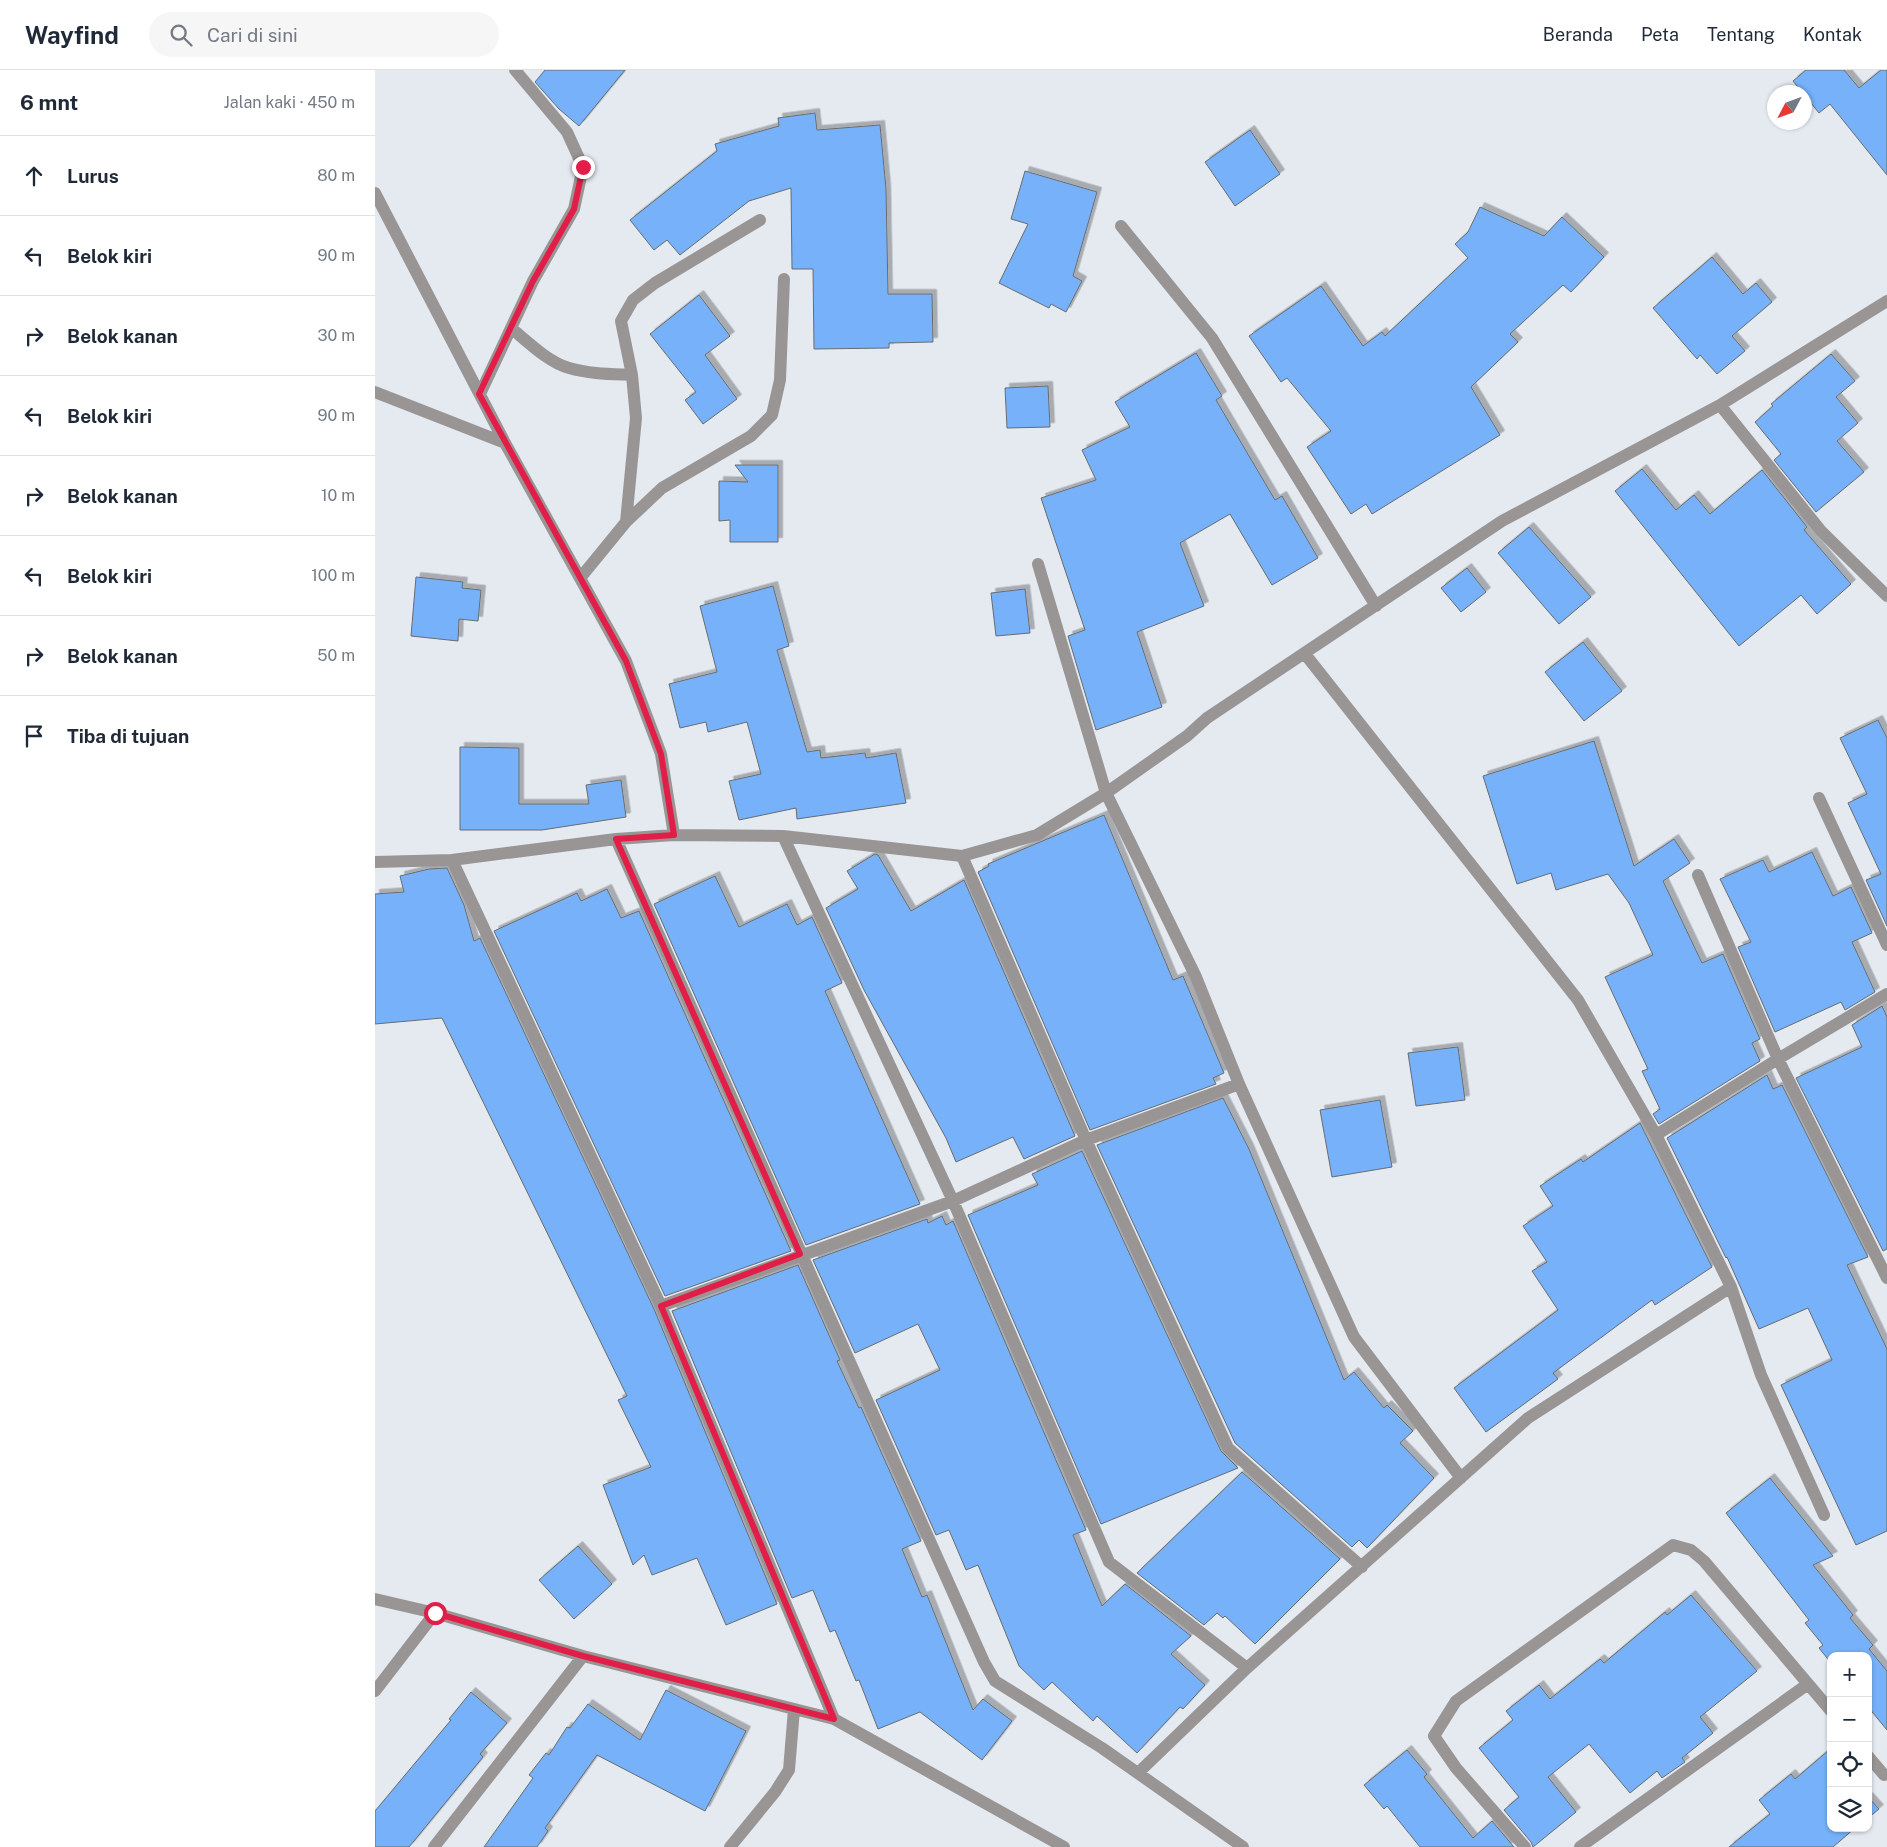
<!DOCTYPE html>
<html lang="id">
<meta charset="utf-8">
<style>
body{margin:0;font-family:"Public Sans",sans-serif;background:#f6f6f7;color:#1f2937}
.controls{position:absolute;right:15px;bottom:15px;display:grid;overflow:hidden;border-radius:10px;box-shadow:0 1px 4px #0004}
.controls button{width:45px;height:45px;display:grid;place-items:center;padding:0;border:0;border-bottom:1px solid #e0e1e3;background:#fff;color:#1f2937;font:25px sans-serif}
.compass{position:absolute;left:1392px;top:15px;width:45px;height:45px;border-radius:50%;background:#fff;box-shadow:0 1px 4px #0004;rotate:229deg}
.stop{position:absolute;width:15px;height:15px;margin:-11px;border:4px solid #e11d48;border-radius:50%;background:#fff}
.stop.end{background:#e11d48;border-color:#fff;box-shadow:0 1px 5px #0008}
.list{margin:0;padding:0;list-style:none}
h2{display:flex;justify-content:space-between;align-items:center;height:65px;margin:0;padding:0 20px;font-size:21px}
h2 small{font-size:16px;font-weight:400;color:#747a83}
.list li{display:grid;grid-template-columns:32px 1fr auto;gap:15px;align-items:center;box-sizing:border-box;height:80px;padding:0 20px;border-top:1px solid #e0e1e3}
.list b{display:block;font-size:19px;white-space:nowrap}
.list em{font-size:16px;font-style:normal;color:#747a83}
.icon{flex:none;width:28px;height:28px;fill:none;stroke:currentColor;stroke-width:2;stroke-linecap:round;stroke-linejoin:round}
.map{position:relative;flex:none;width:1512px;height:1777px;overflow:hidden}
header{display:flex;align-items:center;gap:30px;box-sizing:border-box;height:70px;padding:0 25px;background:#fff;border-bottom:1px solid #e0e1e3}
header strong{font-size:24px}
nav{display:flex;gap:28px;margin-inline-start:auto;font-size:18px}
.search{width:350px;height:45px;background:#f6f6f7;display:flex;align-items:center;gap:12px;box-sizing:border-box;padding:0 18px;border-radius:28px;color:#747a83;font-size:19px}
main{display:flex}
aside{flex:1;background:#fff}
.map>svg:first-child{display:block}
</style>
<header>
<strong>Wayfind</strong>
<div class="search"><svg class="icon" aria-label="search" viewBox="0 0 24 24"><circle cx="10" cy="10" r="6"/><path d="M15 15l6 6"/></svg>Cari di sini</div>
<nav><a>Beranda</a><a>Peta</a><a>Tentang</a><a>Kontak</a></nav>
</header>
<main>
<aside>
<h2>6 mnt<small>Jalan kaki · 450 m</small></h2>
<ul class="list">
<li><svg class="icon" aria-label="ahead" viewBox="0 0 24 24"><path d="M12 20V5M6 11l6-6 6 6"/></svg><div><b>Lurus</b></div><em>80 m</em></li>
<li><svg class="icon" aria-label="left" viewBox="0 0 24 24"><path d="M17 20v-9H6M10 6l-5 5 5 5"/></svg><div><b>Belok kiri</b></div><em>90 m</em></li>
<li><svg class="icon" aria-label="right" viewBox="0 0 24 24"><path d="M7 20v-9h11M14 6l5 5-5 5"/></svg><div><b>Belok kanan</b></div><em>30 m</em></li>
<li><svg class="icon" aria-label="left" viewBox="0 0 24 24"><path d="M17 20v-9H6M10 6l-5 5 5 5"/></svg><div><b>Belok kiri</b></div><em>90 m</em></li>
<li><svg class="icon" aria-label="right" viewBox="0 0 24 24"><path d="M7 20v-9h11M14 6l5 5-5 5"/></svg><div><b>Belok kanan</b></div><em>10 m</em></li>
<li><svg class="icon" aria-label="left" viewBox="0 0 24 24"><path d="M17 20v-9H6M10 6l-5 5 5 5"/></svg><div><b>Belok kiri</b></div><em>100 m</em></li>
<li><svg class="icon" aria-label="right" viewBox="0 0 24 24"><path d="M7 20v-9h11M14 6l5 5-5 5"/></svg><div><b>Belok kanan</b></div><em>50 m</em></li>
<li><svg class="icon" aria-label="arrive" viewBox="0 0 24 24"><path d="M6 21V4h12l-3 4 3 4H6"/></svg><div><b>Tiba di tujuan</b></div></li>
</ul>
</aside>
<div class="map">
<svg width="1512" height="1777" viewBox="0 0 1512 1777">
<defs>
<filter id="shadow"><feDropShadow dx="4.5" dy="-4.5" stdDeviation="0" flood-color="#0004"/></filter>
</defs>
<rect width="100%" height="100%" fill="#e5eaf1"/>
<!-- building -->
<path fill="#76b1f9" stroke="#676c71" filter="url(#shadow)" d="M170 0H250L204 56 184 39 160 12Z
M1431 0H1469L1484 18 1506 0H1512V105L1455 34 1444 43 1418 11Z
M440 43 442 60 505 55 511 119 513 224H557L558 272 514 273V278L439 279 438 199H417L416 118 374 131 305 185 292 170 279 180 255 150 342 81 340 74 404 56 403 48Z
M875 60 905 104 860 136 830 92Z
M650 101 722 122 698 206 707 211 691 242 676 234 674 238 624 213 653 154 636 149Z
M1105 137 1169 166 1187 147 1229 187 1196 222 1188 215 1135 264 1143 272 1096 317 1125 365 997 444 991 434 976 444 932 377 956 361 912 308 906 312 874 266 946 216 988 276 1007 262 1010 266 1093 188 1080 174 1093 162Z
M1337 187 1368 224 1381 213 1397 232 1357 266 1370 281 1342 304 1325 285 1322 289 1278 238Z
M324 225 355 266 330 285 362 329 328 354 310 330 321 322 275 264Z
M821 283 847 326 841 330 900 430 907 426 943 488 897 515 855 444 805 473 829 536 762 562 787 637 721 660 693 566 710 560 666 428 721 410 707 380 755 357 740 332Z
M1456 284 1480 311 1461 327 1483 353 1462 371 1489 402 1441 442 1399 390 1406 384 1380 352 1398 336 1396 334Z
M673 316 675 357 632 358 630 318Z
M360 395H403V472H355V450L344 451V411L373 412Z
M1267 399 1301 440 1319 425 1335 444 1387 400 1432 457 1429 460 1476 514 1442 544 1426 525 1364 576 1240 421Z
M1154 457 1216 527 1184 554 1123 483Z
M1092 498 1111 522 1086 542 1066 518Z
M41 507 88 512 87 518 106 520 103 551 84 549 83 571 36 566Z
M398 516 414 576 402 580 432 682 445 680 446 688 490 683 491 688 521 683 531 733 422 749 421 738 364 750 354 711 386 704 372 652 333 662 331 652 305 658 294 614 342 602 325 536Z
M650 519 655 563 621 566 616 523Z
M1208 572 1247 621 1209 651 1170 602Z
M1503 650 1512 668V856L1491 810 1506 804 1473 733 1492 724 1465 668Z
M1219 671 1259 796 1299 769 1315 793 1288 811 1327 893 1348 884 1385 969 1377 973 1385 991 1284 1054 1278 1044 1285 1039 1267 1001 1273 999 1230 907 1278 885 1254 833 1233 804 1181 820 1176 803 1142 814 1108 706Z
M85 677 144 678V734H214L211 715 246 710 251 747 167 760H85Z
M729 745 798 910 808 906 849 1003 838 1008 841 1014 715 1060 603 802 614 796 613 794Z
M1437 782 1458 826 1476 817 1497 863 1477 872 1500 922 1470 940 1466 932 1400 962 1363 877 1376 872 1345 809 1388 790 1394 802Z
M500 784 503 785 536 841 589 810 700 1066 649 1089 638 1067 581 1092 571 1068 489 920 451 838 483 819 472 801Z
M72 798 89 835 99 871 105 868 279 1239 402 1534 351 1555 322 1488 277 1505 269 1485 258 1495 228 1415 276 1397 243 1330 252 1326 67 948 0 954V824L29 822 25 806 54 799Z
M340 806 364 857 412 834 422 855 437 847 467 913 450 921 545 1134 431 1175 279 834Z
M232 819 246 848 264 841 416 1181 290 1226 119 861 202 823 206 831Z
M1507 936 1512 947V1179L1508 1181 1421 1008 1487 977 1477 955Z
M1083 977 1090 1030 1041 1036 1033 983Z
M1392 1005 1398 1019 1407 1015 1493 1187 1472 1195 1512 1279V1461L1481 1475 1406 1315 1457 1290 1433 1238 1384 1259 1352 1187 1351 1188 1292 1068Z
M848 1028 874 1079 969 1310 979 1302 1009 1338 1012 1335 1038 1361 1025 1373 1059 1408 992 1478 984 1470 977 1477 860 1373 722 1075Z
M1005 1030 1017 1097 957 1107 945 1040Z
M1265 1053 1337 1197 1280 1235 1277 1230 1178 1303 1183 1309 1111 1362 1079 1318 1183 1240 1157 1201 1172 1192 1148 1156 1178 1136 1165 1116 1206 1089 1208 1092Z
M707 1081 846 1381 863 1398 726 1454 593 1145 663 1115 657 1104Z
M567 1146 571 1155 578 1151 711 1460 698 1465 727 1536 750 1514 816 1566 796 1584 830 1615 808 1639 805 1637 762 1683 722 1646 718 1651 677 1612 669 1620 644 1596 603 1495 591 1500 574 1460 561 1465 501 1330 565 1300 543 1254 480 1283 438 1190 552 1149 553 1153Z
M423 1195 465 1290 462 1291 484 1338 486 1337 546 1471 527 1479 547 1527 552 1525 598 1640 608 1629 637 1651 607 1690 545 1642 503 1659 484 1610 481 1611 460 1560 455 1562 438 1520 417 1528 297 1241Z
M867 1402 965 1489 880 1574 850 1546 848 1548 842 1543 829 1555 762 1503Z
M1395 1408 1458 1486 1438 1495 1478 1545 1475 1548 1498 1575 1494 1579 1512 1601V1660L1493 1637V1586H1456V1593L1444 1578 1448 1575 1430 1553 1434 1550 1351 1443Z
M203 1476 237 1514 199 1549 164 1510Z
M1316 1525 1382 1601 1325 1647 1338 1663 1307 1688 1310 1692 1287 1708 1282 1701 1255 1723 1214 1674 1173 1707 1201 1742 1158 1777 1156 1772 1129 1740 1144 1727 1104 1678 1138 1650 1131 1641 1164 1615 1175 1629 1225 1589 1229 1593 1290 1542 1292 1545Z
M291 1620 371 1661 330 1741 222 1685 170 1758 173 1761 162 1777H109L158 1708 154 1705 171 1683 174 1685 192 1657 195 1658 213 1634 265 1670Z
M96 1622 132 1653 105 1684 108 1687 34 1777H0V1741L76 1650 74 1649Z
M1032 1680 1052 1704 1049 1707 1098 1768 1117 1751 1139 1777H1045L1012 1736 1009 1739 989 1715Z
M1454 1680 1456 1758H1480L1458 1777H1354L1395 1744 1384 1730 1416 1704 1420 1709Z
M1493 1727 1504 1739 1493 1748Z"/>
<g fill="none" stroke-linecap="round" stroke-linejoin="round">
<!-- minor -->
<path stroke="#999595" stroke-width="12" d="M0 123 130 373 251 591 286 684 299 765
M746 156 837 268 1001 536
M136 258C153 272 173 292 194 298 215 304 236 304 257 305
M0 322 130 373
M105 324 158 211 199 139 208 97 192 62 140 0
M1345 335 1446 461 1512 526
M251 452 261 348 257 305 246 251 258 230 280 213 385 150
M663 494 731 723 821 907 864 1014 979 1267 1086 1408
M206 507 251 452 287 418 376 366 397 345 405 310 409 209
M930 584 1203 930 1281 1065 1356 1217 1386 1305 1449 1445
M1444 728 1512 875
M408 766 578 1131 734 1492 872 1598
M241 769 609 1592 620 1611 727 1678 868 1777
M587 786 711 1070 853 1378 987 1497
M77 790 286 1236 459 1649
M0 792 77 790 241 769 299 765 408 766 587 786 662 765 731 723 812 666 832 648 1127 451 1345 335 1512 231
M1323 805 1403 989 1512 1208
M1281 1065 1403 989 1512 924
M286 1236 578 1131 711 1070 864 1014
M0 1529 60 1543 208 1586 459 1649 689 1777
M0 1621 60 1543
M1493 1686 1509 1705
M763 1703 872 1598 1153 1348 1356 1217
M59 1777 208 1586
M355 1777 400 1722 414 1700 419 1639
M1150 1777 1081 1698 1059 1666 1081 1631 1298 1475 1316 1480 1329 1491 1456 1641
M1205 1777 1433 1614"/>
</g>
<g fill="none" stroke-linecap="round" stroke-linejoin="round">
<!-- route -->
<path stroke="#e11d48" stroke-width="6" d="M60 1543 208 1586 459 1649 286 1236 425 1184 241 769 299 765 286 684 251 591 104 324 158 211 199 139 208 97"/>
</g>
</svg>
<div class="controls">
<button>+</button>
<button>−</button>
<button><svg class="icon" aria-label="locate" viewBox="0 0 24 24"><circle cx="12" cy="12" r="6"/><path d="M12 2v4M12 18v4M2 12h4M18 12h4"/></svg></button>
<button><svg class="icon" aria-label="layers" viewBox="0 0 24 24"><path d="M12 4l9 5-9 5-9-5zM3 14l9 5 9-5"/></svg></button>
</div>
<svg class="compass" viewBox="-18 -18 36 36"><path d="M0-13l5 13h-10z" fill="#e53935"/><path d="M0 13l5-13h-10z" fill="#747a83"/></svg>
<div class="stop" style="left:60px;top:1543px"></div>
<div class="stop end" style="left:208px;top:97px"></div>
</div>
</main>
